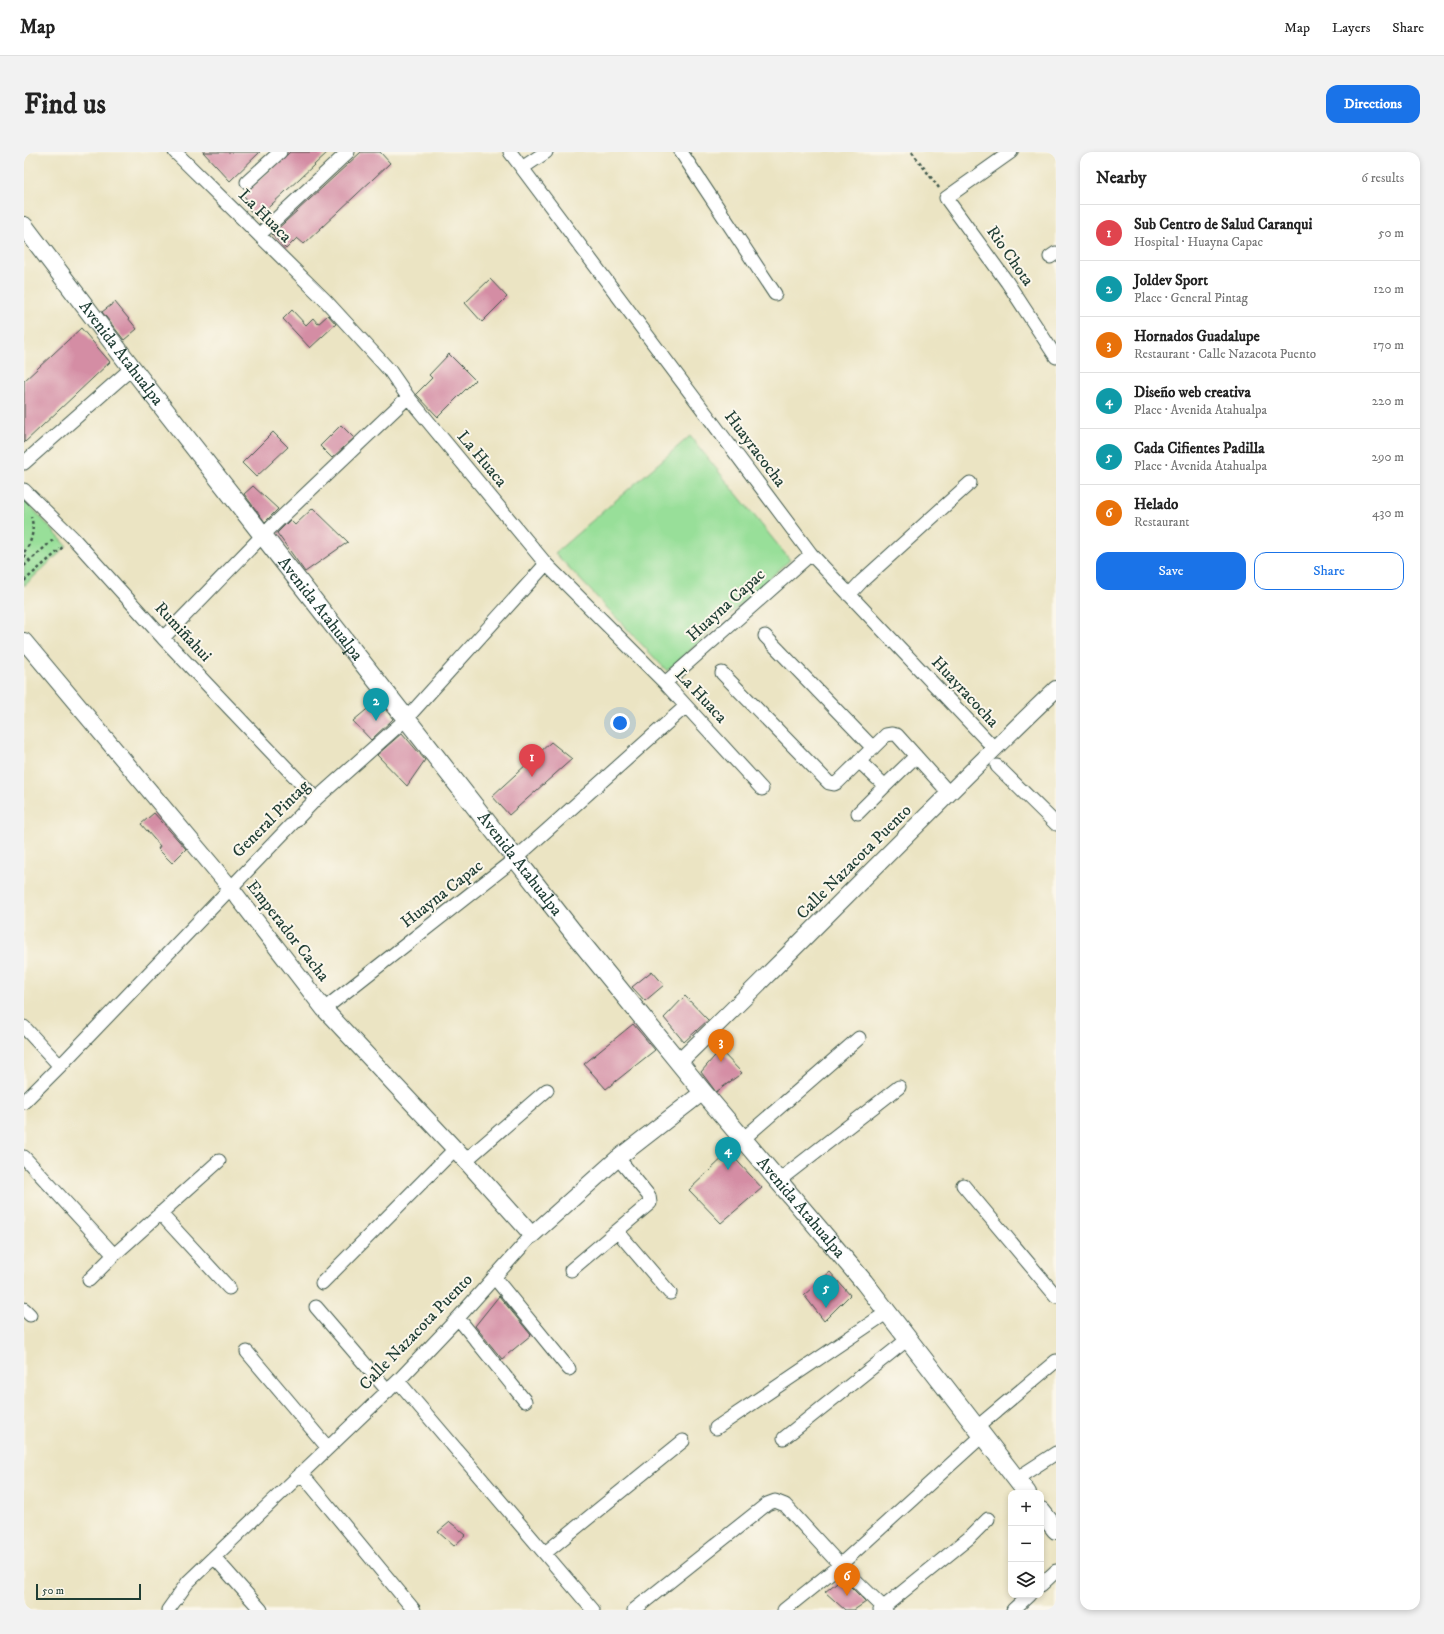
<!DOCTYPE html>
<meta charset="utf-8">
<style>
body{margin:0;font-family:"IM FELL DW Pica",serif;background:#f2f2f2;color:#222}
.controls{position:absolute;right:12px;bottom:12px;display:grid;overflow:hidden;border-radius:8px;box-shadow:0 2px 6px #0003}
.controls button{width:36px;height:36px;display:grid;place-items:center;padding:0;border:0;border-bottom:1px solid #e0e0e0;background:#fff;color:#222;font:20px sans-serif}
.scale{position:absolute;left:12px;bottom:10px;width:105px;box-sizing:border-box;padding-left:4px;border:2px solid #1f3d34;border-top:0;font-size:11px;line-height:14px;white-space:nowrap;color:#1f3d34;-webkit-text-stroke:3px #fbf7ec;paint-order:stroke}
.you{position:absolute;left:596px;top:571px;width:14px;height:14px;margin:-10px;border:3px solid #fff;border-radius:50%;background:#1a73e8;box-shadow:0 0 0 6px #1a73e833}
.badge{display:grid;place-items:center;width:26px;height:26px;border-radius:50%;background:#1a73e8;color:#fff;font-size:13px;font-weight:700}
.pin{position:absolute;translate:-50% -33px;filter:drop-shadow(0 1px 2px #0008)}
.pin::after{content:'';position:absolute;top:21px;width:14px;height:12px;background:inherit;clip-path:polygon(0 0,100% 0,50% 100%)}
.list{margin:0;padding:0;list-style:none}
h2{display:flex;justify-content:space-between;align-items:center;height:52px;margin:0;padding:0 16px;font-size:17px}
h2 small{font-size:13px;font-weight:400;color:#767676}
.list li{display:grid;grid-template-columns:26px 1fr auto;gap:12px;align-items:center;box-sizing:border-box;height:56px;padding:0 16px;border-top:1px solid #e0e0e0}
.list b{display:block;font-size:15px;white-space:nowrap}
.list p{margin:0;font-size:13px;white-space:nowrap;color:#767676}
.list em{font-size:13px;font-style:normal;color:#767676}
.actions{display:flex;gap:8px;padding:12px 16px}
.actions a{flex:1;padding:9px 0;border:1px solid #1a73e8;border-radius:12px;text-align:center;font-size:14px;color:#1a73e8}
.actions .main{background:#1a73e8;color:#fff}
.icon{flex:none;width:22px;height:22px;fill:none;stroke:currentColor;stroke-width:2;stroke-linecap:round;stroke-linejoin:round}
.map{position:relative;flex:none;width:1032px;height:1458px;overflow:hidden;border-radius:12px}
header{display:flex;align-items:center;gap:24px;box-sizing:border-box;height:56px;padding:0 20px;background:#fff;border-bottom:1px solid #e0e0e0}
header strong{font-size:19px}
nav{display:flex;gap:22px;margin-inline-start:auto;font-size:14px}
.intro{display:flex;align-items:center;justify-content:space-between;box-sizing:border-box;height:96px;padding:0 24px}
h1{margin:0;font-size:28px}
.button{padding:10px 18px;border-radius:12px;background:#1a73e8;color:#fff;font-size:14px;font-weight:700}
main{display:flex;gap:24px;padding:0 24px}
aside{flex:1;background:#fff;border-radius:12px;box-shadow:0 2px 6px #0003}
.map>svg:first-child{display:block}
</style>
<header>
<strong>Map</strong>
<nav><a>Map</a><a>Layers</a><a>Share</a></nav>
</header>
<div class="intro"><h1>Find us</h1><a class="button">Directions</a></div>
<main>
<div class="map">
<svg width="1032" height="1458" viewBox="0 0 1032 1458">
<rect width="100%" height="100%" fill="#fbf7ec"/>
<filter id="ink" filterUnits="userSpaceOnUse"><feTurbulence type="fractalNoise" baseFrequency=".025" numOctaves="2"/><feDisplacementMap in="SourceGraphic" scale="8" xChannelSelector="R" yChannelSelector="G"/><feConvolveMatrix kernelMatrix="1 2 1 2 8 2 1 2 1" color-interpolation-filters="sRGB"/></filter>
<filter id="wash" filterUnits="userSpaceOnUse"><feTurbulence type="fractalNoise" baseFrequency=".012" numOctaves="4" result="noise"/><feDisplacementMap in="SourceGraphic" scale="16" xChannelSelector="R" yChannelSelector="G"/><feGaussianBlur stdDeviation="0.9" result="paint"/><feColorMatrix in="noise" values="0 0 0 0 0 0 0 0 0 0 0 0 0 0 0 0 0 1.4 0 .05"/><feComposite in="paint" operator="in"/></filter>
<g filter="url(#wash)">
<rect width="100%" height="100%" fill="#ebe4c3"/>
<!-- green -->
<path fill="#98df99" stroke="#5c8e66" d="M666 284 766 408 643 519 531 401Z
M0 347 43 394 0 434Z"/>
<g id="blocks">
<!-- building -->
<path fill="#d48da4" d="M179 0H236L206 29Z
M266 0H304L233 66 218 50 223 47 219 43Z
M337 0H356L366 11 280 92 273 86 262 97 248 82Z
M466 127 483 145 458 170 441 151Z
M91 150 113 177 100 188 78 160Z
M268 158 282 173 289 166 294 172 304 163 312 172 286 196 259 167Z
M57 176 86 210 0 291V229Z
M425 202 451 228 414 265 392 242 408 226 405 223Z
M317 273 330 286 308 306 296 294Z
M249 280 264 295 232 325 218 311Z
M229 334 254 357 241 370 220 342Z
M289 356 324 390 281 420 253 381 266 368 271 373Z
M354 548 369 567 347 588 329 569Z
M378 581 401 608 383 634 353 603Z
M527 590 548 607 485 663 468 644Z
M130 661 162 697 148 711 134 697 136 694 117 672Z
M628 819 640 833 621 849 608 835Z
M661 844 684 868 660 890 640 866Z
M609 872 631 898 582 937 560 912Z
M696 898 718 921 692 940 677 920Z
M705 1000 738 1036 697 1071 665 1038Z
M806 1120 826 1143 800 1169 780 1143Z
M475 1144 507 1183 478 1207 451 1174Z
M426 1370 442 1383 430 1394 414 1380Z
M818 1426 842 1450 830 1458H821L801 1440Z"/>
</g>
</g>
<g filter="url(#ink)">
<use href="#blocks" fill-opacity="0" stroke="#3e5649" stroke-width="1"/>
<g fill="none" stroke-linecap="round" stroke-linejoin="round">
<defs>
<path id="minor" d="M151 0 301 148 366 219 384 245 522 412 641 531 738 637
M486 0 787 402 970 596
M657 0 751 142
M987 0 922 46 983 130 1032 205
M498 16 522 0
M223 30 256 0
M235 83 324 0
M1026 105 1032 101
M0 311 108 216
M0 338 49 386 139 486 292 647
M825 443 838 429 946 331
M741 484 849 596
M139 486 239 383 384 245
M698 521 805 631 810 632 814 630 862 583 868 582 873 583 925 641
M641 531 787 402
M835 609 861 634 892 604
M973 614 1032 672
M834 661 861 634
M300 857 492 706 662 554
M0 875 36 914
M0 950 36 914 292 647 382 567 522 412
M719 987 835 886
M0 1005 90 1103
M441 1009 523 938
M754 1029 875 935
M939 1033 1032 1144
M136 1061 205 1136
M594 1080 646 1141
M547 1118 626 1051 625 1044 594 1006
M470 1125 545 1217
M65 1128 90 1103 195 1009
M298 1131 431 997
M292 1155 364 1239
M0 1157 6 1163
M434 1166 501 1249
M223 1200 304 1296
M374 1229 569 1458
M692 1276 862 1161
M952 1276 1032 1209
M760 1286 884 1187
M277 1321 390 1458
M992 1327 1032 1301
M521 1401 659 1289
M190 1405 237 1458
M1017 1433 1032 1419
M144 1458 164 1430 374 1229 434 1166 508 1083
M610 1458 743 1352 751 1349 761 1353 816 1413 862 1458
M760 1458 816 1413 958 1284
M856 1458 945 1386 964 1367
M989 1458 1005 1443"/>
<path id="tertiary" d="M0 489 206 735 300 857 431 997 508 1083 594 1006 679 940
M655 910C782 787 904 659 1032 537"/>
<g id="secondary">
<path id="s1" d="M0 74 108 216 556 789 679 940 840 1130 1003 1341"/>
<path d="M1017 1359 1032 1378"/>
</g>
</defs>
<!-- minor casing -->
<use href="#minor" stroke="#3e5649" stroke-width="15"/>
<!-- tertiary casing -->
<use href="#tertiary" stroke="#3e5649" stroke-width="18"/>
<!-- secondary casing -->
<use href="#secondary" stroke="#3e5649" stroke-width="20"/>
<!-- path -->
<path stroke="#3e5649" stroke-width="2.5" stroke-dasharray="3 3" stroke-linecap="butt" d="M888 0 915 36
M0 400C8 391 11 376 7 365
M0 403 6 409
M0 414 31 386
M0 429 40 394"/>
<!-- minor -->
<use href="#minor" stroke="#fff" stroke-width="13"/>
<!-- tertiary -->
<use href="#tertiary" stroke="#fff" stroke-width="16"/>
<!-- secondary -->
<use href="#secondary" stroke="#fff" stroke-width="18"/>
</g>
</g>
<g text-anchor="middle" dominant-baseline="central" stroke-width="4" stroke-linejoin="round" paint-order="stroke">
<!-- street labels -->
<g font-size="17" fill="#1f3d34" stroke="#fbf7ec">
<text transform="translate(241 64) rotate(45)">La Huaca</text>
<text transform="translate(986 104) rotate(55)">Rio Chota</text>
<text stroke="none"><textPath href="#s1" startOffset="160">Avenida Atahualpa</textPath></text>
<text transform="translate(731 297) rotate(53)">Huayracocha</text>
<text transform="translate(458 307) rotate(50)">La Huaca</text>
<text transform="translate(702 453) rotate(-42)">Huayna Capac</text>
<text stroke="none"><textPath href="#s1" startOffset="484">Avenida Atahualpa</textPath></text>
<text transform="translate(159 480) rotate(47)">Rumiñahui</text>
<text transform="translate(941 540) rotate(47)">Huayracocha</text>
<text transform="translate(677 544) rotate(47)">La Huaca</text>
<text transform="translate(247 667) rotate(-45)">General Pintag</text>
<text transform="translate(830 710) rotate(-45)">Calle Nazacota Puento</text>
<text stroke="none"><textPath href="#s1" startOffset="808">Avenida Atahualpa</textPath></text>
<text transform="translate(418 742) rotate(-38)">Huayna Capac</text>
<text transform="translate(264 779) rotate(52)">Emperador Cacha</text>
<text stroke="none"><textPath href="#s1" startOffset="1252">Avenida Atahualpa</textPath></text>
<text transform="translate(392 1180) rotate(-46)">Calle Nazacota Puento</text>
</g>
</g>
</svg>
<div class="controls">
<button>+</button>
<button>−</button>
<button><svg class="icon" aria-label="layers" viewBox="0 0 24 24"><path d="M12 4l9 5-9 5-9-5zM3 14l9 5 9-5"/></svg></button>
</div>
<div class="scale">50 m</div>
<div class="you"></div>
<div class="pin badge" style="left:508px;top:625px;background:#e0444e">1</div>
<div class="pin badge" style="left:352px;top:569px;background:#0f9aa8">2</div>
<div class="pin badge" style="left:697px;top:910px;background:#e8710a">3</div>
<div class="pin badge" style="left:704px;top:1018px;background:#0f9aa8">4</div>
<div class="pin badge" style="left:802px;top:1156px;background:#0f9aa8">5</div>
<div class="pin badge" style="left:823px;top:1444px;background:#e8710a">6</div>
</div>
<aside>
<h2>Nearby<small>6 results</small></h2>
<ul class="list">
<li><span class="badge" style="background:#e0444e">1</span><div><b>Sub Centro de Salud Caranqui</b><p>Hospital · Huayna Capac</p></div><em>50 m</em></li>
<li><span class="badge" style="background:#0f9aa8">2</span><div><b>Joldev Sport</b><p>Place · General Pintag</p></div><em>120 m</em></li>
<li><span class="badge" style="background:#e8710a">3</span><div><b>Hornados Guadalupe</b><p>Restaurant · Calle Nazacota Puento</p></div><em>170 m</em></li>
<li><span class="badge" style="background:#0f9aa8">4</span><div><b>Diseño web creativa</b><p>Place · Avenida Atahualpa</p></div><em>220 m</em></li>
<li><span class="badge" style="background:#0f9aa8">5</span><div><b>Cada Cifientes Padilla</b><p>Place · Avenida Atahualpa</p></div><em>290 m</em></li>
<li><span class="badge" style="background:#e8710a">6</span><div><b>Helado</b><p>Restaurant</p></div><em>430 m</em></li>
</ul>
<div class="actions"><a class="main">Save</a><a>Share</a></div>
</aside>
</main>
